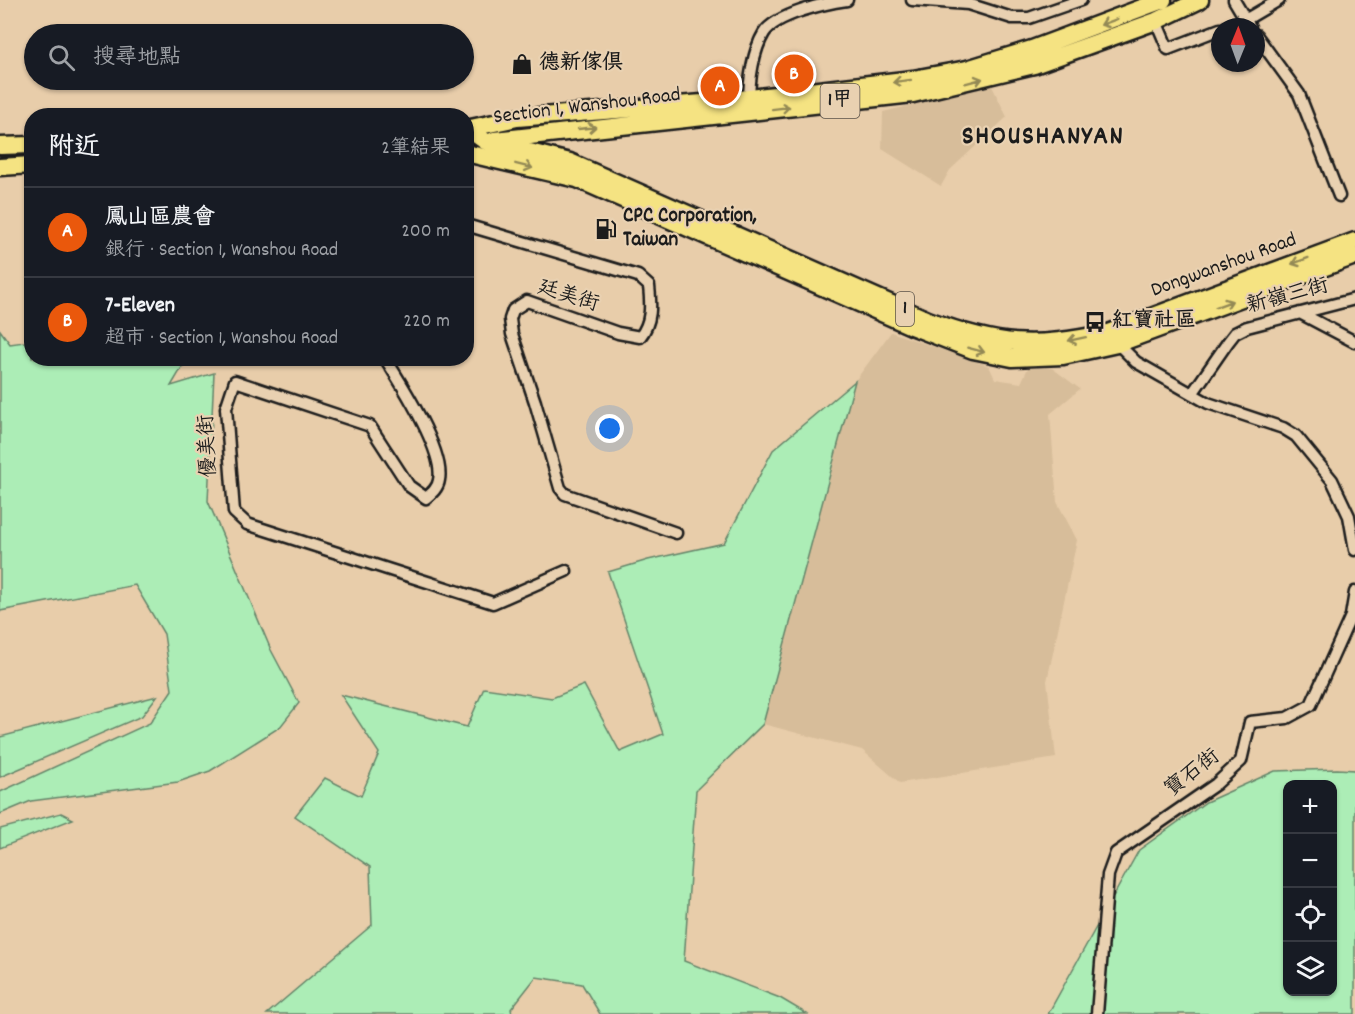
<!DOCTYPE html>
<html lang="zh-TW">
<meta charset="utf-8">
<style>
body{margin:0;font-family:Dekko,"LXGW WenKai TC",sans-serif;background:#242831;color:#f1f3f6}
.controls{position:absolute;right:18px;bottom:18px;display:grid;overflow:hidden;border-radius:12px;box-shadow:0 2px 4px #0004}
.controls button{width:54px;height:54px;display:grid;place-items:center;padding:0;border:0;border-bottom:2px solid #363941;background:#171b24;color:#f1f3f6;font:30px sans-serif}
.compass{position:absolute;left:1211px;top:18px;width:54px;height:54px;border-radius:50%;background:#171b24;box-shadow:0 2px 4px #0004;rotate:1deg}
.you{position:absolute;left:610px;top:429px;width:21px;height:21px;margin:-15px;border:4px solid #fff;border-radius:50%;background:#1a73e8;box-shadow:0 0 0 9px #1a73e833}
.badge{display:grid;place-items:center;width:39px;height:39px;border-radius:50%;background:#ea580c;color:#fff;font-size:20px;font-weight:700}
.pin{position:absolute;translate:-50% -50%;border:3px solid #fff;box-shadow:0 2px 6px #0006}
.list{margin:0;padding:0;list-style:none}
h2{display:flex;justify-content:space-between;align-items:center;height:78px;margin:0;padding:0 24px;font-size:26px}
h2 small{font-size:20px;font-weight:400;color:#9ea1a6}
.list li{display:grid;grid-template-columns:39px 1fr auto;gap:18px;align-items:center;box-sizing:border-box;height:90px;padding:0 24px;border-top:2px solid #363941}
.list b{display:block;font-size:22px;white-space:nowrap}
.list p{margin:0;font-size:20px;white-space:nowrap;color:#9ea1a6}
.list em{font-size:20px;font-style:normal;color:#9ea1a6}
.icon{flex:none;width:33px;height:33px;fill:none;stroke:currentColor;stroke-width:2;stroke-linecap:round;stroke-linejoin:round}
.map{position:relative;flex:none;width:1355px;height:1014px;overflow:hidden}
.search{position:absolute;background:#171b24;box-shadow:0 2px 4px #0004;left:24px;top:24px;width:450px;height:66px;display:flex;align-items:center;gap:15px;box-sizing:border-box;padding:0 21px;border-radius:33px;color:#9ea1a6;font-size:22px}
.panel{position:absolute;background:#171b24;box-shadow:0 2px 4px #0004;left:24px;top:108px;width:450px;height:258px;border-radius:24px}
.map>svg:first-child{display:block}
</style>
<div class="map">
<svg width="1355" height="1014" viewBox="0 0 1355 1014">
<rect width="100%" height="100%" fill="#e8cdaa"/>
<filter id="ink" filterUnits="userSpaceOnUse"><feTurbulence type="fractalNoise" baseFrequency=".0167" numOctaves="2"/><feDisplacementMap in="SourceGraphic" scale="12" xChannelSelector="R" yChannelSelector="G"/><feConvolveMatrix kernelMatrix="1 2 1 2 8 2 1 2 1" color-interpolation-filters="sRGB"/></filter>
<g filter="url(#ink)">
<!-- built -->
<path fill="#d7bd9a" d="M992 86 1007 117 950 170 941 186 882 149 883 112Z
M891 332 989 366 995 379 1021 383 1028 368H1052L1080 389 1050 414 1057 502 1077 540 1047 681 1056 758 900 783 862 750 763 724 855 381Z"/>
<!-- green -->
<path fill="#acedb6" stroke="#648469" stroke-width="1.5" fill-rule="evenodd" d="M0 330 10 344 31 341 32 358 187 359 171 386 214 373 208 501 271 650 299 703 280 727 210 771 178 782 31 801 0 814V792L150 723 172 690 164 634 135 585 0 611Z
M855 381 763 724 696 790 684 961 780 998 807 1014H600L582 984 536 977 511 1009 512 1014H267L372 925 370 867 295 816 325 778 361 796 379 753 341 695 467 727 484 688 552 698 584 685 620 752 663 734 608 572 648 560 724 543 773 450Z
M157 696 142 716 0 777V737Z
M1337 769 1355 770V1014H1048L1139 850 1206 802 1275 771ZM1288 784H1332V992H1288Z
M61 813 73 819 0 848V829Z"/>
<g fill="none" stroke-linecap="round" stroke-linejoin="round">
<defs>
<path id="street" d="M912 0 968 4 1012 18H1029L1081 0
M1234 0 1250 27
M1156 21 1168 49 1220 29
M1226 27 1245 20 1279 0
M1256 35 1299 94 1339 196
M749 102C749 80 753 51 764 33 776 14 826 3 847 0
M466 225 638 276 649 286C651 305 652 322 640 337L618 333 527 301 513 310 510 319 512 334 535 402 560 488 565 494 676 533
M1300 313 1355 342
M1114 340 1136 362 1208 403 1283 428 1296 436 1332 480 1349 516 1355 550
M385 358C401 383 445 452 439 480 438 488 432 493 426 498L409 486 370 426 235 381 226 408 234 512 247 524 493 603 566 571
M1192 394 1228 342 1235 333 1247 327 1355 299
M1097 1014 1108 875 1116 853 1216 784 1241 761 1250 722 1287 718 1311 705 1351 616 1355 592"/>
<path id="primary" d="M466 129 517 118 715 102 913 79 967 69 1032 49 1163 0
M468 129 485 141 570 162 928 320C1001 347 1032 348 1108 333L1355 241
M494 140 913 94 1034 65 1156 21 1200 0
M0 146 32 145
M466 153 577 179 911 326 973 350 1012 358 1063 356 1117 344 1355 256
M0 167 32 165"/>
</defs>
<!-- street casing -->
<use href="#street" stroke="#1c1c1c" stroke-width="15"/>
<!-- primary casing -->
<use href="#primary" stroke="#1c1c1c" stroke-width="21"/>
<!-- street -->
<use href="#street" stroke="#e9d1b1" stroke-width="10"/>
<!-- primary -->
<use href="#primary" stroke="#f5e382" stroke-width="16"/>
</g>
<!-- one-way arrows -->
<defs><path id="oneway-shaft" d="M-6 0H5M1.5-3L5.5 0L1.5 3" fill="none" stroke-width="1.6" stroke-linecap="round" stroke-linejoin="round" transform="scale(1.5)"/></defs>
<g stroke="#938954">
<use href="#oneway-shaft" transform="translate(1109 22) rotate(159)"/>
<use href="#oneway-shaft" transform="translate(902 81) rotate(173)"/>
<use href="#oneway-shaft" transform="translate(974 81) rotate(-15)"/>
<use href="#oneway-shaft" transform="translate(781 108) rotate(-7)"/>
<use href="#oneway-shaft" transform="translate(587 128) rotate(-6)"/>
<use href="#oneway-shaft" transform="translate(524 166) rotate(14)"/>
<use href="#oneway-shaft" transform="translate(1300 261) rotate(160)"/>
<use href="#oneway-shaft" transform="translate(1224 304) rotate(-20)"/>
<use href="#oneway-shaft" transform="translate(1077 339) rotate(168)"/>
<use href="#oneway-shaft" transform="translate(976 350) rotate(15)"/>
</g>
</g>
<!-- icons -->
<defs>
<symbol id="shop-bare" viewBox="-9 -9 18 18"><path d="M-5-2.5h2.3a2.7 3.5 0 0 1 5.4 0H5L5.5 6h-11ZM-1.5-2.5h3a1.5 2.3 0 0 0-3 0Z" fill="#1c1c1c" stroke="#e9d1b1" stroke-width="2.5" paint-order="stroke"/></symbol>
<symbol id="fuel-bare" viewBox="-9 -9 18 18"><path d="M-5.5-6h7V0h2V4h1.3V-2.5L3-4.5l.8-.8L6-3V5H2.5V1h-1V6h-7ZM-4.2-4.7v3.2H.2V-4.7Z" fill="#1c1c1c" stroke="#e9d1b1" stroke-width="2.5" paint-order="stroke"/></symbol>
<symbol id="bus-bare" viewBox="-9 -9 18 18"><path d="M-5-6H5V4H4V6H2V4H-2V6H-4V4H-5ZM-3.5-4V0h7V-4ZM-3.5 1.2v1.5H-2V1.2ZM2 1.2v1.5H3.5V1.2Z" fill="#1c1c1c" stroke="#e9d1b1" stroke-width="2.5" paint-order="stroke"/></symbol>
</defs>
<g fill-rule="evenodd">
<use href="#shop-bare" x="507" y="49" width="30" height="30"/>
<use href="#fuel-bare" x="591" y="214" width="30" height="30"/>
<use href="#bus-bare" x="1080" y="307" width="30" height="30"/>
</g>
<g text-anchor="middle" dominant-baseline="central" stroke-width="4.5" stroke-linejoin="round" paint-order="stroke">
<!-- shield labels -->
<g fill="#e9d1b1" stroke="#5a5249" stroke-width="1.5">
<rect x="820.5" y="84" width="39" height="34" rx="4.5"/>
<rect x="896" y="292" width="18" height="34" rx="4.5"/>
</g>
<g font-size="20" font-weight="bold" fill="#1c1c1c">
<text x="840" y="101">1甲</text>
<text x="905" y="309">1</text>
</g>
<!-- poi labels -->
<g font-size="21" font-weight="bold" fill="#1c1c1c" stroke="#e9d1b1" text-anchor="start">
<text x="539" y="64">德新傢俱</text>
<text x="623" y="217">CPC Corporation,<tspan x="623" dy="24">Taiwan</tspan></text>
<text x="1112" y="322">紅寶社區</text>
</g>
<!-- street labels -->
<g font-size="21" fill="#1c1c1c" stroke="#e9d1b1">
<text transform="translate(587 107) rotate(-7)">Section 1, Wanshou Road</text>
<text transform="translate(1224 266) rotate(-20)">Dongwanshou Road</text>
<text transform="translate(568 297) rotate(17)">廷美街</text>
<text transform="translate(1288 297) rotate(-15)">新嶺三街</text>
<text transform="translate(209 446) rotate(-93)">優美街</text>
<text transform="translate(1193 774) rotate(-38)">寶石街</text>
</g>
<!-- district labels -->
<g font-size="27" font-weight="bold" letter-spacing="1.5" fill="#1c1c1c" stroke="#e9d1b1">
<text x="1043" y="137">SHOUSHANYAN</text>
</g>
</g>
</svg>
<div class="controls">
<button>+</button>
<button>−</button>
<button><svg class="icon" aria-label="locate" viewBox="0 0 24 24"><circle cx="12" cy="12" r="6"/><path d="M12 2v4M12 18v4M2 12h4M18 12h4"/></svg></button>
<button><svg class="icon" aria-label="layers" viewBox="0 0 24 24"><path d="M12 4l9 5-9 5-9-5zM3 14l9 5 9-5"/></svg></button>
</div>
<svg class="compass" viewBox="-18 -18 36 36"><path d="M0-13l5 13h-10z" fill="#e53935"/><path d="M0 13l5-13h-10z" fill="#9ea1a6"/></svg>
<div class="you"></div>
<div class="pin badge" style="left:720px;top:86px">A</div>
<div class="pin badge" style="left:794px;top:74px">B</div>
<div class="search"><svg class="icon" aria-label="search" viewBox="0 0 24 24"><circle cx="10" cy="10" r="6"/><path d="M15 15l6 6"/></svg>搜尋地點</div>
<section class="panel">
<h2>附近<small>2筆結果</small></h2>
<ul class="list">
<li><span class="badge">A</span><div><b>鳳山區農會</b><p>銀行 · Section 1, Wanshou Road</p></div><em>200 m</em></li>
<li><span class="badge">B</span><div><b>7-Eleven</b><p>超市 · Section 1, Wanshou Road</p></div><em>220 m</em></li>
</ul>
</section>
</div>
